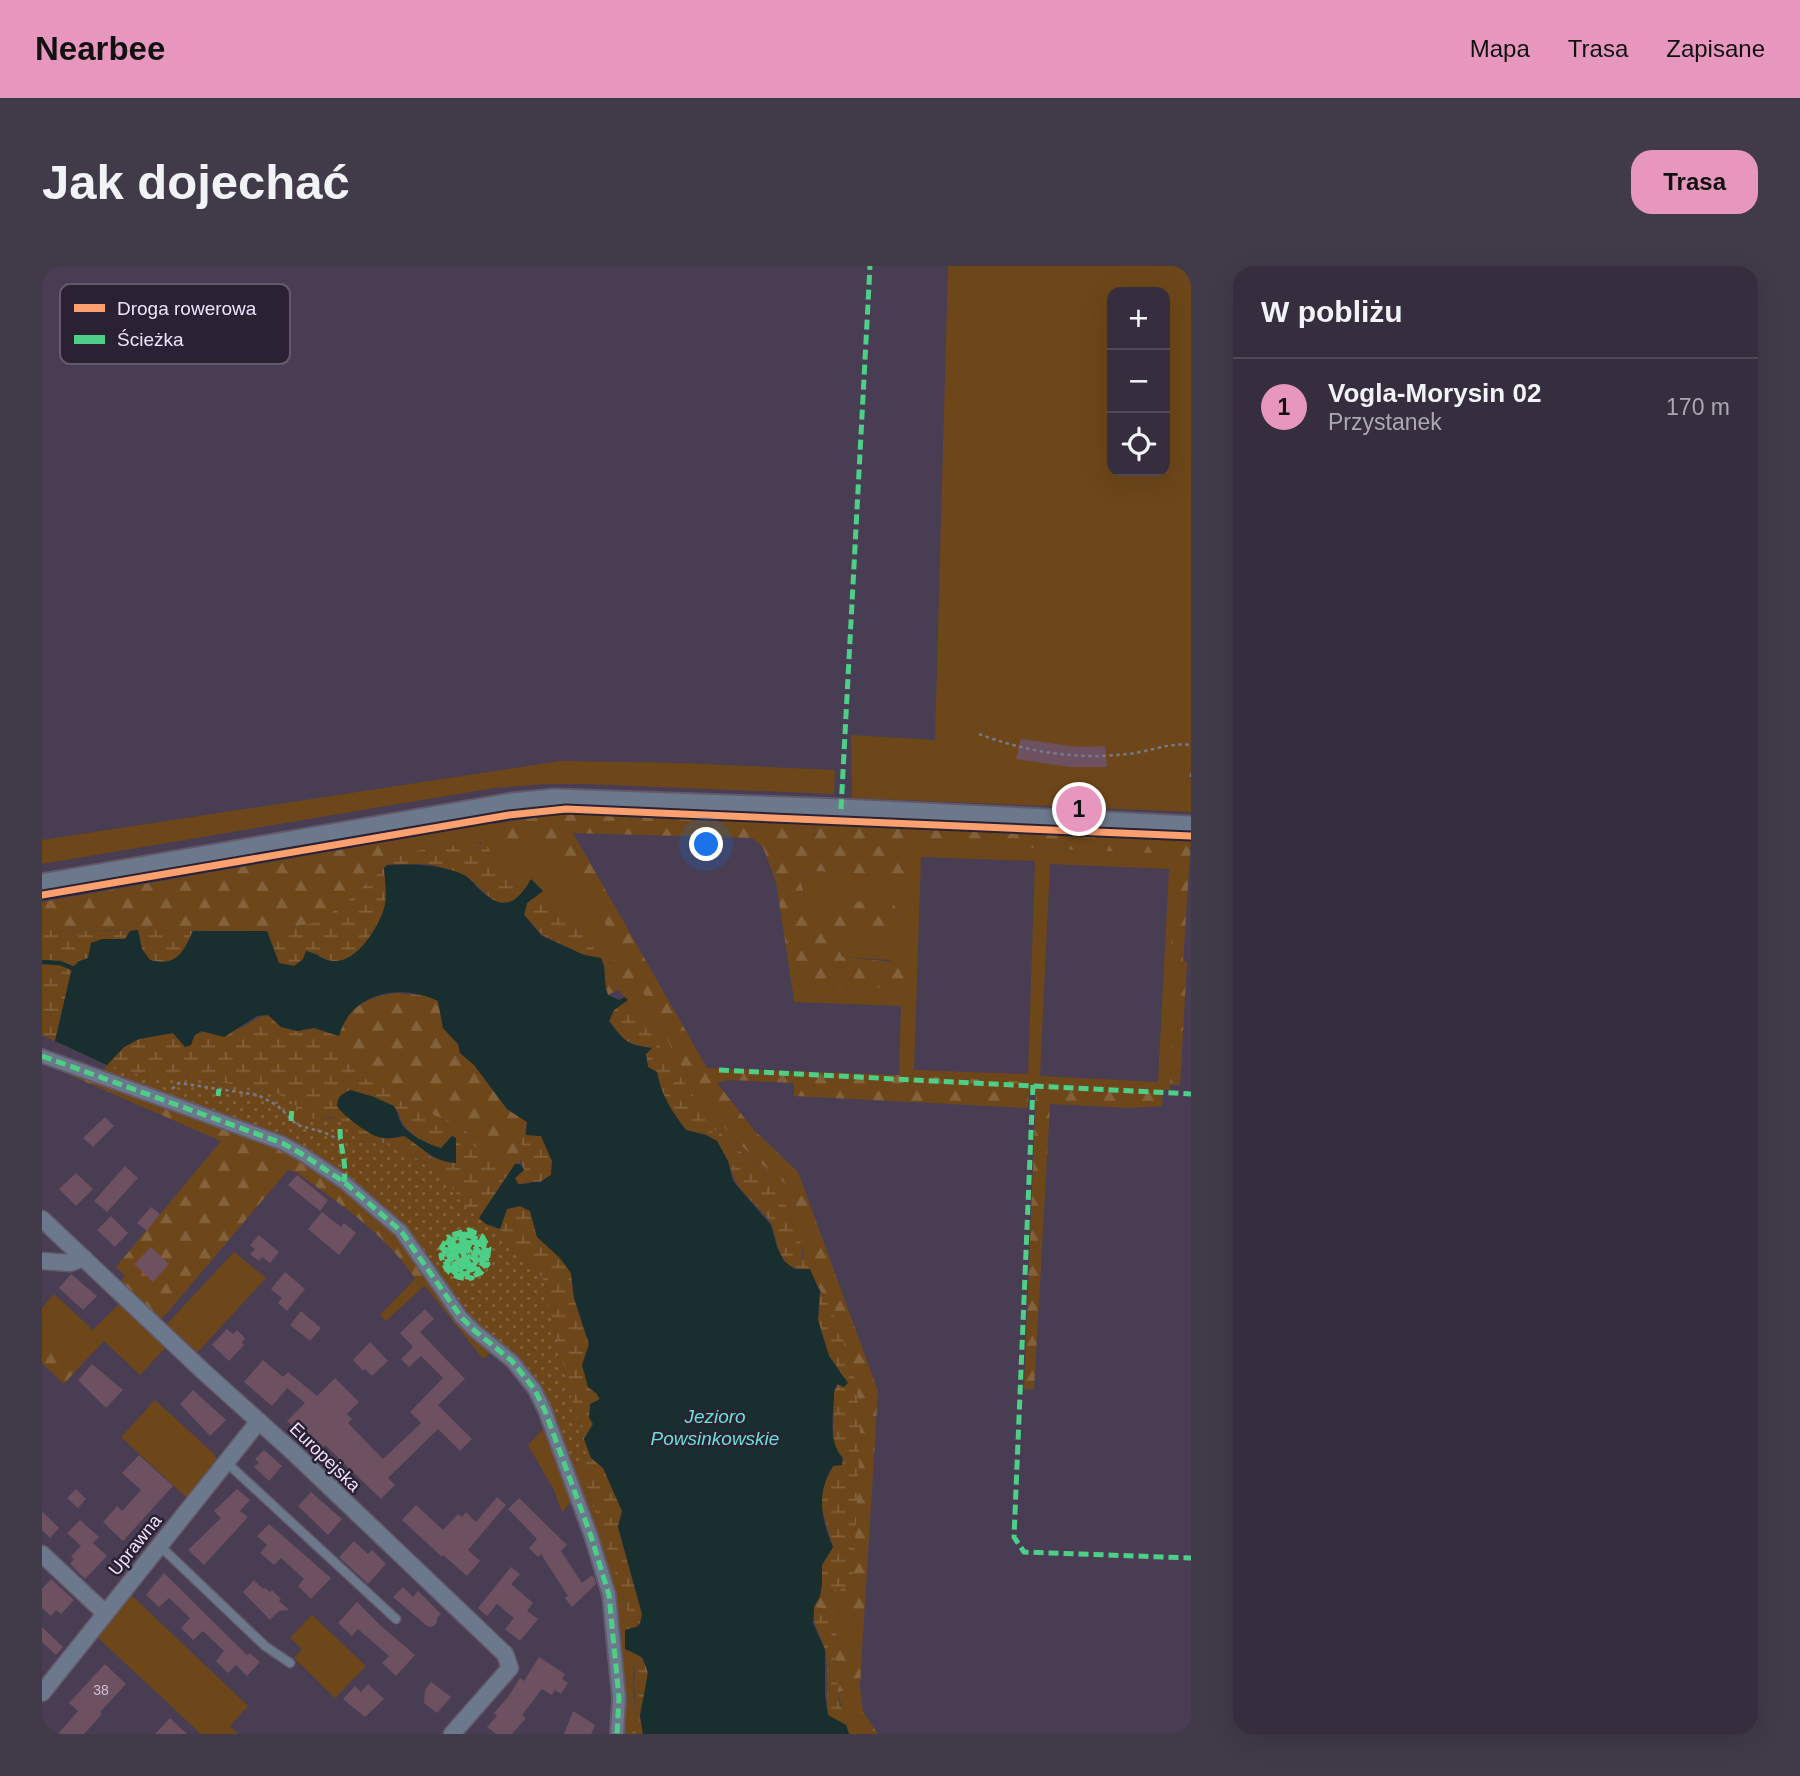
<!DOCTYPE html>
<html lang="pl">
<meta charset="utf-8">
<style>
body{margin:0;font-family:Arial,sans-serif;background:#413a49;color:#f1f3f6}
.controls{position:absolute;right:21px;top:21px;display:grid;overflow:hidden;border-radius:14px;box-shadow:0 7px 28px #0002}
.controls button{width:63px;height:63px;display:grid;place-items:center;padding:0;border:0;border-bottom:2px solid #504a58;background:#362e3e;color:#f1f3f6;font:35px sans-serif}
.you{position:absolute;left:665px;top:579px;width:24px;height:24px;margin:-18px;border:5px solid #fff;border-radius:50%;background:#1a73e8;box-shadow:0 0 0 10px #1a73e833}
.badge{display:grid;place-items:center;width:46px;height:46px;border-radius:50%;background:#e797bd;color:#111;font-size:23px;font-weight:700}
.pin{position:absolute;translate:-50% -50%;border:4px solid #fff;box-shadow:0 2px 7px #0006}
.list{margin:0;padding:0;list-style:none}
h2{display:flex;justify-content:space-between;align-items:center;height:91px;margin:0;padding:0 28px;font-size:30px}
h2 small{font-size:23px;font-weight:400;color:#aaa8b0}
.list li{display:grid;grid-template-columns:46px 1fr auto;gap:21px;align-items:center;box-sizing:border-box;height:98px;padding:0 28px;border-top:2px solid #504a58}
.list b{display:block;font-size:26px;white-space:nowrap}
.list p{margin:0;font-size:23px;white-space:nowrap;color:#aaa8b0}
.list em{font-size:23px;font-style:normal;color:#aaa8b0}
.icon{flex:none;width:38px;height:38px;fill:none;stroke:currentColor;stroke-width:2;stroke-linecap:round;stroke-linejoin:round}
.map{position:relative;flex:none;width:1149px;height:1468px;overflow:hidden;border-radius:21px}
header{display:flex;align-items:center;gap:42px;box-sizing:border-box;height:98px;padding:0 35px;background:#e797bd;color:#111}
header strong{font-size:33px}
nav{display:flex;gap:38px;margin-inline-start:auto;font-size:24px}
.intro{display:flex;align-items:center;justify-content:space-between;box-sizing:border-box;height:168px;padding:0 42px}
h1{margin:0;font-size:49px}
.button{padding:18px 32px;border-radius:21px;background:#e797bd;color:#111;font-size:24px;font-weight:700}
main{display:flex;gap:42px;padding:0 42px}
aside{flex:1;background:#362e3e;border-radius:21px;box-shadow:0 7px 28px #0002}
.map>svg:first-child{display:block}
</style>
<header>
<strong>Nearbee</strong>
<nav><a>Mapa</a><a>Trasa</a><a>Zapisane</a></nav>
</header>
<div class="intro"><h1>Jak dojechać</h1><a class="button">Trasa</a></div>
<main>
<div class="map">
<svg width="1149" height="1468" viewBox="0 0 1149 1468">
<defs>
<pattern id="forest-firs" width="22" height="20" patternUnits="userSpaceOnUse" patternTransform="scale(1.75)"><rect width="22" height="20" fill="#6d4719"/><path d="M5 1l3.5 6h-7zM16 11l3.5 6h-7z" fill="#82613b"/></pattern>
<pattern id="wetland-marsh" width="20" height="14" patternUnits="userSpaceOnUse" patternTransform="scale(1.75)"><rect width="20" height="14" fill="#6d4719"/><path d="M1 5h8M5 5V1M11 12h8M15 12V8" fill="none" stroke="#82613b"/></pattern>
<pattern id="park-dots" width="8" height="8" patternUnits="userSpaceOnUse" patternTransform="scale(1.75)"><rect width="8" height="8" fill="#6d4719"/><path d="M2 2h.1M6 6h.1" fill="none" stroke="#82613b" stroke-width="1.8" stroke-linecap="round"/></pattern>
</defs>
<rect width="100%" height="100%" fill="#483d52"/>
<!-- grass -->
<path fill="#6d4719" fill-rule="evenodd" d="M906 0H1149V546L810 532 809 469 893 474ZM1070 26H1123V205H1070Z
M518 495 639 497 793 504 792 528 544 518H503L452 522 0 598V574Z
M451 557 456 579C470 577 486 572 500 575 524 580 560 653 573 675L576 687 572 694 563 701 542 669 490 614 482 624 462 612 439 576 374 585 343 593 337 577Z
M868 577 1134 588 1129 682 1137 683 1128 824 857 809 859 740 752 736 750 720 855 722 848 694 800 691 796 681 798 671 805 665H852C859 652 858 645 848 634L810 638 796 648 769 650 755 604 859 610 868 593ZM879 591 993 595 986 808 872 804ZM1008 598 1127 603 1116 816 998 810Z
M590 717H597C624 772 651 830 694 874 712 892 731 908 751 924L753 944 766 969 767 979 761 985 750 953 726 911 675 864 576 723Z
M192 986 224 1012 154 1088 124 1059Z
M373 1013 379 1023 344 1055 338 1049Z
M389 1013 465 1096 463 1101 450 1085 441 1093 382 1019Z
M12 1028 51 1064 77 1038 123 1082 98 1109 62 1075 41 1097 0 1058V1042Z
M113 1134 172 1188 176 1196 146 1233 79 1171Z
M503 1161 529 1236 520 1246 512 1224 486 1179Z
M537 1196 587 1350 583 1364V1383L594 1388 591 1409 593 1457 590 1468H580L576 1348 567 1309 529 1199Z
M86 1326 206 1440 188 1460 196 1468H159L53 1369Z
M797 1346 822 1352 820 1383 793 1384Z
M270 1349 324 1400 293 1432 252 1392 260 1383 248 1372Z
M818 1421 821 1446 804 1459 796 1426Z"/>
<!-- forest -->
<path fill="url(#forest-firs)" d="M523 547 1149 574 1141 695 1145 696 1138 819H1128L1136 684 1129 683 1133 588 869 577 866 605 859 610 755 604 769 650 796 648 810 638 829 631 848 634C858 645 859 652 852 665H805L798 671 796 681 800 691 861 697 863 710 855 722 750 720 734 616 721 581 710 572 531 567 665 802 857 809 1121 823 1120 840 1088 842 1008 838 992 1124 982 1123 994 825H987L986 842 752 830V817L687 814 675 817 712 864 756 906 836 1125 822 1352 772 1341 778 1330 780 1318 796 1324 811 1317 813 1247 786 1035C780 1028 760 996 761 988 761 983 764 982 767 979L766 969 753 944 751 924C731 908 712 892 694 874 651 830 624 772 597 718L589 717 566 729 561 716 563 701 572 694 576 687 573 675C560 653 524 580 500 575 486 572 470 578 456 580L451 558Z
M337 577 345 599 301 639 273 657 225 665 0 664V636Z
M353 727 386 730 396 735 401 762 416 778 418 787 432 798 465 843 485 856 483 866 478 873C481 882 477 888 478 898 454 899 426 887 424 860L393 850 383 843 368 837 361 830 319 811 294 785 290 778C296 771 297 765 301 758 313 736 330 731 353 727Z
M26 804 234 878 300 920 358 970 389 1013 379 1023C352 973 299 939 254 906L246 904 119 1054 78 1016 83 1010 74 1001 179 875 23 807Z
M675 864 704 891 701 898 688 900 675 875 664 869Z
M0 1058 41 1097 22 1118 0 1097Z
M820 1383 818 1421 796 1426 793 1384Z
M821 1446 836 1468H807L804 1459Z"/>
<!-- wetland -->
<path fill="url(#wetland-marsh)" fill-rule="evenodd" d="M431 576 445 579 462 612 482 624C459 655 445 625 425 611 418 606 404 603 395 600 380 596 361 599 345 599L343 593 374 585Z
M342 602C343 615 346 633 341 646 331 671 303 713 274 687L252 700 237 697 225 665 273 657 301 639Z
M501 625 542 669 559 692 542 689 500 669 482 648 485 637Z
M0 664 88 665 83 673H60L46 692 30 702 13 775 0 769Z
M96 664 151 665C141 687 135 701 108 694L100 683Z
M586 734 675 864 664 869 644 864C630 846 619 829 615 806L606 802 604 788 610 782C585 779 581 774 567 754L572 744Z
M226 749 240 761 255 765 272 762 297 770 291 778C298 794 312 790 319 811L361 830 368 837 383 843 393 850 424 860C425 873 429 880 441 885L444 891 461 897 473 898 437 952 420 938 407 916 358 881 332 875 317 876 313 873 311 865 303 856 288 851 270 854 258 851 233 826 142 810 97 809 65 799 82 781 97 773 131 767 143 780 149 779 152 770C166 761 186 768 201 761 212 756 213 751 226 749ZM308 824 332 831 357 847C360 865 382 878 399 882L410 870 413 872 414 897 389 891 376 878 362 870 349 873Z
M483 866 484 869 499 870 510 895 509 909 498 916C490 915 484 918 476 918L473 912 482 904 476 885 480 880 477 873Z
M704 891C711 898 719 904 725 911 739 927 763 970 760 992L768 1003C757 1003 750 1003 743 995 734 984 735 970 729 958 716 936 694 928 688 900L701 898Z
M478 940 488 945 495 971 518 992 529 1007 532 1032 547 1078 544 1091 546 1121 554 1127 558 1134 551 1158 542 1173 533 1147 500 1011 458 963 465 943Z
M778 1026 786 1035 798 1064 815 1121 818 1168 811 1318 796 1325 780 1318V1299L791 1281 778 1237 781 1220 791 1200 795 1185 791 1174 792 1125 803 1110 787 1090 776 1054Z
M549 1192 561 1202 580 1245 576 1261 600 1348 598 1357 594 1361 583 1364 587 1350 537 1196Z
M772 1341 797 1346 793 1384 797 1438 801 1444 804 1459 786 1449C783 1430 787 1398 783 1383 777 1364 771 1363 772 1341Z
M594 1388C617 1401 598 1432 598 1451 599 1457 600 1463 601 1468H590C596 1444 590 1415 594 1388Z"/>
<!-- park -->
<path fill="url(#park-dots)" d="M65 799 97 809 142 810 233 826 253 838 258 851C279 857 307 842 313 873L317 876 332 875 358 881 407 916 420 938 444 958 458 963 500 1011 533 1147 549 1192 529 1199 499 1126 420 1043 376 980 296 907 60 807Z"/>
<!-- water -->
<path fill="#192e2e" d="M345 599C372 598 397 598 422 609 428 612 433 619 438 624 461 646 475 638 489 613L501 625 485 637 482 649 500 670 542 689 559 692C565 704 561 716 566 729L577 734 583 731 586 734 572 744 567 755C582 775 585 779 610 782L604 788 606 801 615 806C619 829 630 846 644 864L664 869 675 875 686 895 691 915 729 959 735 981 742 995 752 1003H768L778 1026 776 1054 787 1090 806 1117 802 1121 795 1118 792 1126C792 1148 785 1175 801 1192L800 1199 791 1200C774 1227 779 1253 791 1281L780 1299V1318L778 1330 772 1341 771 1357 783 1384V1430L786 1449 804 1459 807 1468H601L598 1450 606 1406 600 1391 583 1383V1364L594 1361 598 1358 600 1348 576 1261 580 1245 561 1202 549 1192 542 1173 551 1158 547 1152 548 1138 558 1133 554 1127 546 1121 540 1099 547 1078 532 1032 529 1007 518 992 495 971 488 945 478 940 465 943 458 963 444 958 437 952 473 898H478L482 904 473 912 476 918C484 919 490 915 498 916L509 909 510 895 499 870 484 869 485 856 465 843 432 799 418 787 416 778 401 762 396 735C359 717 309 726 297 770L272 762 255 765 239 761 226 749 215 750 182 771 159 765 152 770 149 779 143 781 131 767 97 773 82 781 65 799 13 775 30 702 37 695 46 692 49 677 60 673H83L88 665 96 664 100 683 108 694C134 701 141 687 151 665H225L237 697 252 700 261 693 264 685C275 687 282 696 294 695 315 695 334 664 341 646 346 633 343 615 342 602Z
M308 824 332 831 352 840C356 846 356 852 359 857 363 867 389 880 399 882L410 870 414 872V897C391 896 380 881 362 870 352 872 343 874 334 870 326 868 296 846 295 839 295 836 297 831 299 829Z"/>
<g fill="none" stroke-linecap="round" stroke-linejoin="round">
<!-- stream -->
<path stroke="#192e2e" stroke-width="4.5" d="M0 696 18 697 30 702"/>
</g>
<!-- building -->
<path fill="#6d5160" d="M979 473 1036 481 1063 480 1065 501H1027L974 493Z
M63 851 72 860 51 881 41 872Z
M83 900 96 912 65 946 52 935Z
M34 907 51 923 34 940 17 923Z
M255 909 286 934 278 945 246 919Z
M109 941 118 948 105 965 95 957Z
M280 946 299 961 302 957 314 967 297 989 266 963Z
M69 950 86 967 73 981 55 964Z
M217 969 237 986 228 997 220 991 217 995 208 988 213 983 208 979Z
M109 981 127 998 111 1016 92 998Z
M243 1006 263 1023 245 1045 236 1037 240 1032 229 1023Z
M29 1008 55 1030 41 1044 17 1022Z
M383 1043 392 1053 378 1066 423 1113 396 1139 430 1173 418 1185 396 1163 346 1212 353 1219 339 1233 283 1179 273 1190 263 1180 267 1176 245 1155 263 1137 245 1122 230 1140 202 1116 221 1094 241 1111 246 1106 275 1130 293 1112 317 1136 305 1148 310 1153 306 1157 341 1193 379 1157 368 1146 401 1112 379 1090 367 1101 359 1093 371 1081 358 1067Z
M259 1045 279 1062 268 1075 248 1059Z
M185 1063 191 1068 195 1064 203 1072 200 1077 202 1079 187 1095 170 1079Z
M328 1076 346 1095 330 1110 323 1103 321 1105 311 1094Z
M50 1098 81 1124 64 1142 36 1114Z
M151 1124 184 1154 168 1170 138 1138Z
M222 1184 240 1200 227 1215 212 1201 217 1197 213 1193Z
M97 1189 131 1220 81 1275 61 1256 75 1240 80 1245 99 1224 80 1207Z
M34 1223 44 1233 36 1242 25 1232Z
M195 1223 208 1234 198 1245 206 1251 162 1299 146 1284 179 1252 172 1245Z
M269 1226 300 1253 286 1269 256 1240Z
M455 1231 464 1239 426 1284 438 1295 425 1310 401 1289 400 1291 360 1254 374 1239 401 1264 416 1248 420 1251 424 1246 434 1256Z
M477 1232 525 1279 519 1285 540 1317 550 1309 553 1313 554 1318 530 1341 523 1332 526 1330 499 1288 496 1291 487 1282 495 1273 466 1243Z
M0 1245 17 1262 8 1272 0 1264Z
M38 1254 57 1271 51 1277 65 1290 43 1313 28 1298 32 1293 29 1290 39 1280 25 1267Z
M227 1258 289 1312 269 1333 256 1320 262 1313 239 1292 232 1299 218 1287 225 1279 215 1270Z
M312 1275 326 1288 330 1284 344 1298 326 1318 297 1291Z
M469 1301 478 1308 469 1318 491 1337 485 1345 496 1353 478 1375 463 1363 472 1352 455 1338 445 1350 436 1342Z
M122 1307 205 1389 208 1387 218 1396 205 1410 194 1399 186 1407 174 1395 182 1385 161 1365 151 1374 139 1362 148 1352 127 1332 117 1341 104 1329Z
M9 1313 32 1334 19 1348 14 1344 9 1350 0 1342V1323Z
M212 1314 221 1323 223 1322 228 1326 230 1324 239 1333 237 1335 247 1344 237 1345 228 1354 201 1326Z
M361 1321 371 1331 376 1325 399 1348 395 1352V1357L390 1361 385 1360 351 1331Z
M315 1336 338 1359 373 1389 354 1410 340 1397 347 1390 316 1363 310 1370 296 1357Z
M0 1361 21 1381 14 1389 0 1376Z
M497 1391 523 1408 520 1413 526 1417 519 1428 513 1424 510 1429 500 1423 480 1449 484 1452 470 1468H454L445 1461 455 1450 452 1447 466 1431 478 1412 482 1415Z
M63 1398 84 1418 58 1446 60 1448 42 1468H16L36 1445 27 1437Z
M389 1416 409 1431 395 1447 382 1437 383 1424Z
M326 1418 342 1433 323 1451 301 1433 313 1420 319 1426Z
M531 1445 553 1459 549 1468H522Z
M128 1452 145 1468H113Z"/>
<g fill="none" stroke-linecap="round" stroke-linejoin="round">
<defs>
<path id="service" d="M184 1196 354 1353
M118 1280 223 1380 248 1397"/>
<path id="pedestrian" d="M0 790 240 877 260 888 302 916 359 965 419 1051 433 1065 470 1095 493 1124 503 1145 549 1270 567 1329 577 1432 575 1468"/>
<path id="minor" d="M0 953 162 1106 251 1186 463 1388 468 1402 410 1468
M0 995 28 997 42 992
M0 1288 63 1347
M0 1427 217 1155"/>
<path id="tertiary" d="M0 618 470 537 513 533 799 543 1149 560"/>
</defs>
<!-- service casing -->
<use href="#service" stroke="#63596b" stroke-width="11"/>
<!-- pedestrian casing -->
<use href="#pedestrian" stroke="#63596b" stroke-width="16"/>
<!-- minor casing -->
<use href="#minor" stroke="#63596b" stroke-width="19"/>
<!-- tertiary casing -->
<use href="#tertiary" stroke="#63596b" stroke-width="23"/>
<!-- path -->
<path stroke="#76798a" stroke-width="2.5" stroke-dasharray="3.5 3.5" stroke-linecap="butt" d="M937 468C985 486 1034 494 1085 488 1107 486 1128 476 1149 479
M1149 511V504
M130 823 137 817 216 829 236 840 255 859 281 866 298 874"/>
<!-- service -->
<use href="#service" stroke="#6c798c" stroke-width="8"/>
<!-- pedestrian -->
<use href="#pedestrian" stroke="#6c798c" stroke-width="12"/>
<!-- minor -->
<use href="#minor" stroke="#6c798c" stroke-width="16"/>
<!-- tertiary -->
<use href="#tertiary" stroke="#6c798c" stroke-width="19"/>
<!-- quiet -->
<path stroke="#4dcf88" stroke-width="5" stroke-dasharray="10 5" stroke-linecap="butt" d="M799 543 828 0
M0 790 240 877 260 888 302 916 359 965 419 1051 433 1065 470 1095 493 1124 503 1145 549 1270 567 1329 577 1432 575 1468
M677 804 1149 828
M991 819 972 1271 982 1286 1149 1292
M176 830 177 823
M249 855 250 842
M298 863C298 884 305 895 302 916
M398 984 406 971 408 973 403 980 402 987 408 975 422 968 421 971C413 973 409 978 406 986H408L411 979 424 970 422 966 410 971 409 969 427 964 440 970 447 982 445 996 442 977 432 968H426L427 973 437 980 440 990 438 979 427 970C444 973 446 989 438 1002L446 998 439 1007 431 1010 437 1005 436 1003 422 1008 406 1000 415 1009 430 1012C413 1014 402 1006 399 989H402L404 998H406L404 989 406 988 413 1002C424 1008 435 1005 440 992L432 1001 420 1002V997H427L432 991 431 983 425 978 433 982 434 992 422 1001C432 1002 436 995 437 986L431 978 421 975 413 981 411 987 416 980 423 977 415 986 423 981 430 987 423 984 418 990 414 988 416 995 414 997 411 989 408 990 413 999 417 998V992L424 995 430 990 423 992 426 988 424 986 421 988 423 990"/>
<defs>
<path id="cycleway" d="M0 629 467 549 524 543 1149 570"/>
</defs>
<!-- cycleway casing -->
<use href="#cycleway" stroke="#2a2133" stroke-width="11"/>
<!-- cycleway -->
<use href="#cycleway" stroke="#fca06f" stroke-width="7"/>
</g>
<g text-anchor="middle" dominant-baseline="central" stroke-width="5" stroke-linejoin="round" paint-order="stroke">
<!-- number labels -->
<g font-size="14" fill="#cebed4">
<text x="59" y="1424">38</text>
</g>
<!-- street labels -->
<g font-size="18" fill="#eee2fb" stroke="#2a2133">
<text transform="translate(283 1191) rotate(44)">Europejska</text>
<text transform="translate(93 1279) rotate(-51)">Uprawna</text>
</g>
<!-- water labels -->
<g font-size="19" font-style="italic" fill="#67e1d7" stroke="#2a2133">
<text x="673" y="1150">Jezioro<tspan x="673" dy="22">Powsinkowskie</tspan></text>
</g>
</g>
<!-- legend -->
<rect x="18" y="18" width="230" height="80" rx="10" fill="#2a2133" stroke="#655b6f" stroke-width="2"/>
<rect x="32" y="38" width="31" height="8" fill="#fca06f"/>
<rect x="32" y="69" width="31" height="9" fill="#4dcf88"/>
<g font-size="19" fill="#eee2fb">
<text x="75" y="49">Droga rowerowa</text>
<text x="75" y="80">Ścieżka</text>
</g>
</svg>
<div class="controls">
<button>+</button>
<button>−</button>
<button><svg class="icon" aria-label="locate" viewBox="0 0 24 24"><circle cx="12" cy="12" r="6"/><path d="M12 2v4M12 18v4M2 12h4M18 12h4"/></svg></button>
</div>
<div class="you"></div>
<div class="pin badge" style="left:1037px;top:543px">1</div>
</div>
<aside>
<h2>W pobliżu<small></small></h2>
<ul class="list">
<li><span class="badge">1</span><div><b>Vogla-Morysin 02</b><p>Przystanek</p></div><em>170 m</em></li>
</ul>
</aside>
</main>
